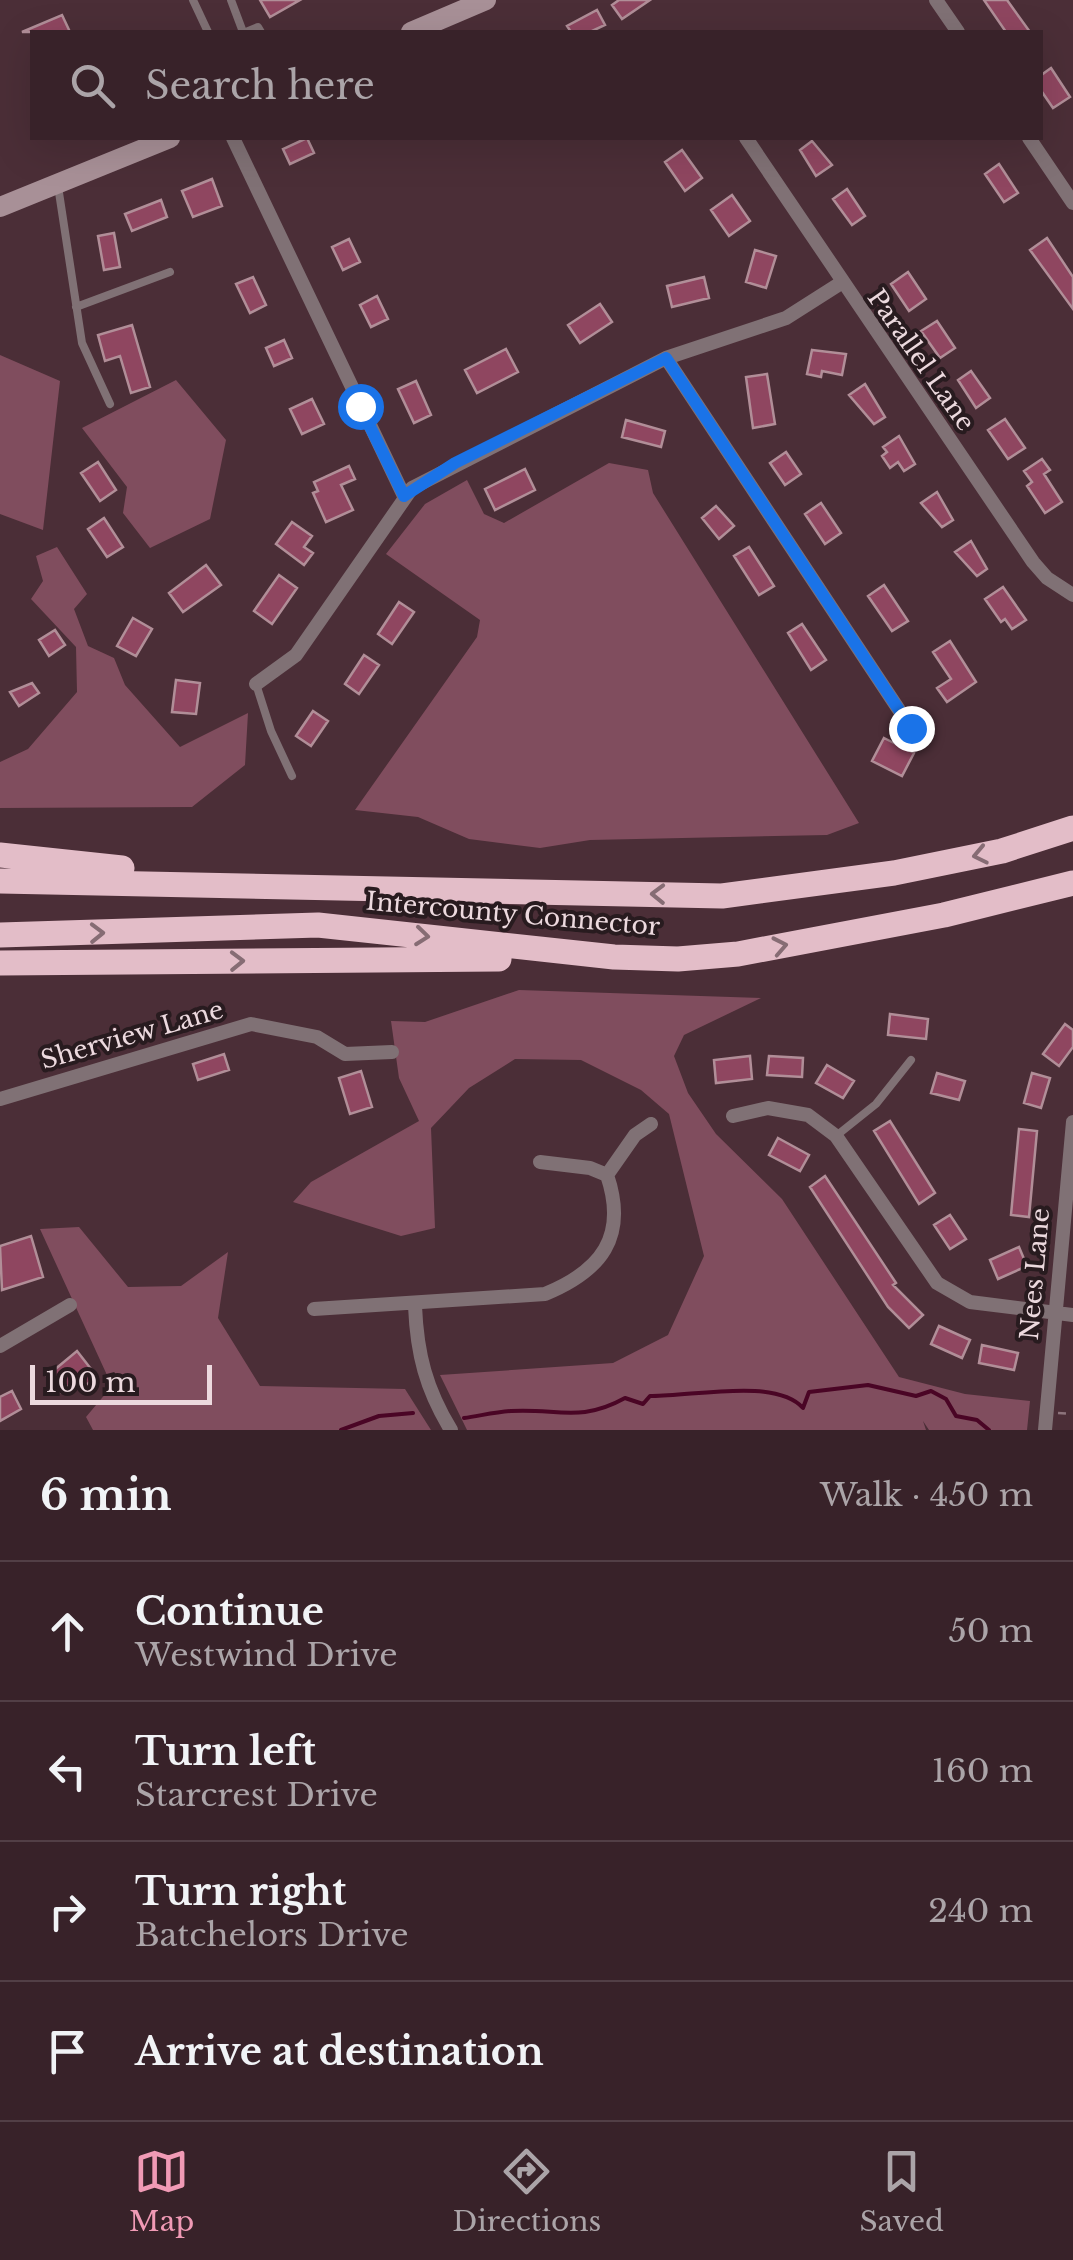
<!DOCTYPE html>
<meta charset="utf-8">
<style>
body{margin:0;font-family:"Libre Baskerville",serif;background:#3f2a31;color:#f1f3f6}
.scale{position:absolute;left:30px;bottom:25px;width:182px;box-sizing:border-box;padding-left:10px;border:5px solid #ecd9de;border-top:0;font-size:28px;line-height:35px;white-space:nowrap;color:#ecd9de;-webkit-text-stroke:8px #281b1f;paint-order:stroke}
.stop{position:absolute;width:30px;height:30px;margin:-22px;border:8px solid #1a73e8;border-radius:50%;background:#fff}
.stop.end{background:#1a73e8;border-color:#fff;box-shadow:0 2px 10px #0008}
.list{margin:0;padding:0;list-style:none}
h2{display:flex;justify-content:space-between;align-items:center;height:130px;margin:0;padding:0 40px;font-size:42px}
h2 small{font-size:32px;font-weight:400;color:#aba4a8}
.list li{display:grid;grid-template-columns:65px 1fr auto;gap:30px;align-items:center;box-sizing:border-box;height:140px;padding:0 40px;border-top:2px solid #523f46}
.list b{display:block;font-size:38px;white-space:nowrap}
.list p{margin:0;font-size:32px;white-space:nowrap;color:#aba4a8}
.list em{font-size:32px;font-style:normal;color:#aba4a8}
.icon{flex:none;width:55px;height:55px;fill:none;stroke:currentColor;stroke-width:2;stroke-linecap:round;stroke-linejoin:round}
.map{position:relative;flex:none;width:1073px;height:1430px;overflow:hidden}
.search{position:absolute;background:#382229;box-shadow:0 10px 40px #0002;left:30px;right:30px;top:30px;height:110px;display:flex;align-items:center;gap:25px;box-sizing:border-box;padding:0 35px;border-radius:0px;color:#aba4a8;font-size:38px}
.sheet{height:690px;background:#382229}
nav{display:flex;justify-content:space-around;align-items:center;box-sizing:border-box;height:140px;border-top:2px solid #523f46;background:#382229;font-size:28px;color:#aba4a8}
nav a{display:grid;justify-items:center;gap:5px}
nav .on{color:#f09ab5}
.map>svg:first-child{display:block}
</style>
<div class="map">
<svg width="1073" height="1430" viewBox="0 0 1073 1430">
<rect width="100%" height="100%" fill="#4b2e37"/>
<!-- green -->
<path fill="#804d5e" d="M0 355 60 381 43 530 0 514Z
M176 380 226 440 210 519 150 548 123 513 127 487 82 428Z
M609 463 648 470 653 493 859 823 827 835 590 840 540 848 469 839 418 817 355 810 477 637 480 620 386 554 425 504 467 480 484 514 504 523Z
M57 547 87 594 74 609 88 646 114 658 125 685 180 747 248 713 245 765 192 807 0 808V762L28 749 77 692 76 647 31 599 43 581 36 556Z
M519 990 761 998 684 1035 674 1056 688 1093 716 1134 782 1199 899 1377 965 1394 1030 1401 1027 1430H929L923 1421 926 1430H467L440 1375 613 1363 668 1335 704 1256 669 1114 641 1090 581 1060 515 1059 469 1088 431 1128 435 1228 401 1236 293 1202 311 1182 419 1121 399 1078 391 1021 425 1022Z
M79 1227 128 1287 181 1286 228 1252 218 1318 260 1386 405 1389 431 1430H93L86 1417 112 1386 40 1229Z"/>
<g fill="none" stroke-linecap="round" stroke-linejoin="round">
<!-- stream -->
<path stroke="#4a0525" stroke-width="4" d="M464 1418C479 1416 495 1412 511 1411 557 1408 580 1423 625 1398L643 1404 650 1396C691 1397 775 1377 803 1408L809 1392 868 1385 916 1396 931 1391 946 1399 956 1416 977 1420 989 1430
M341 1430 379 1416 413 1413"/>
</g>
<!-- building -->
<path fill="#8f4660" stroke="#b18e98" stroke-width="2.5" d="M260 0H300L270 17Z
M619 0H650L622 19 612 5Z
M984 0H1007L1030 32H1006Z
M597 10 605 25 590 32H571L567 26Z
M62 15 70 32H22Z
M1051 68 1070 97 1053 108 1040 89V76Z
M307 138 314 153 290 164 283 149Z
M812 141 832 165 816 176 800 150Z
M682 150 702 178 685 191 665 162Z
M999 164 1018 193 1004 202 985 174Z
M212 179 222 206 193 217 182 191Z
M847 189 865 216 852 225 833 199Z
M732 195 750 221 729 236 711 210Z
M161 200 167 217 132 231 125 214Z
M114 233 120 267 104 270 98 236Z
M1047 238 1073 277V309L1030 250Z
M349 239 360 262 343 270 332 247Z
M755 250 776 256 766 288 746 282Z
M908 272 926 299 909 311 891 284Z
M253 277 266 305 250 313 236 284Z
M704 277 709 298 672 307 667 286Z
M377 296 388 319 371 327 360 305Z
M600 304 612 322 580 343 568 325Z
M937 321 955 348 940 358 921 331Z
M132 325 150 387 131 393 120 356 105 361 98 335Z
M284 340 292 358 274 366 266 348Z
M506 349 518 372 477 393 465 370Z
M812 350 846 354 842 375 822 371 821 377 807 374Z
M971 371 990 398 976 408 958 380Z
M767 374 775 424 753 428 746 377Z
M416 381 431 415 414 423 398 389Z
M865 384 885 417 874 424 849 395Z
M312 399 324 424 302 434 290 409Z
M1005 419 1025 448 1008 459 988 430Z
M626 420 665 431 661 447 622 437Z
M899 436 915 464 904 471 898 462 890 468 882 456 887 452 883 447Z
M786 452 801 474 785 485 770 463Z
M1042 459 1050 470 1044 474 1062 502 1045 513 1027 486 1032 482 1024 471Z
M98 462 116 490 100 501 81 473Z
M349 466 355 479 341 485 353 510 326 522 313 493 318 491 314 482Z
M525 469 535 490 495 510 485 489Z
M937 492 953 520 942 527 921 503Z
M821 503 841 533 825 544 805 514Z
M716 506 734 526 719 539 702 518Z
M104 518 123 547 107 557 88 529Z
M292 522 312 536 304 547 313 553 304 565 276 544Z
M971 541 987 569 977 576 955 552Z
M749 547 774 586 759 595 734 556Z
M206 565 221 585 183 612 169 593Z
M279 575 297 588 272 624 254 611Z
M884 585 908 621 892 631 868 596Z
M1003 587 1026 620 1012 629 1005 619 1001 622 985 599Z
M399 602 414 612 392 644 378 634Z
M133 618 152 629 136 656 117 646Z
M802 624 826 660 811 670 788 633Z
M55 630 65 645 49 656 39 640Z
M950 641 976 682 947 702 937 688 951 679 933 652Z
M364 655 379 665 359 694 345 684Z
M176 680 200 683 196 714 172 712Z
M32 683 39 693 19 706 10 692Z
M313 711 328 721 311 746 296 736Z
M884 738 914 753 902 776 872 761Z
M890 1014 928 1019 926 1039 888 1035Z
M1065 1024 1073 1030V1047L1059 1066 1043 1054Z
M224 1054 229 1070 198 1080 193 1064Z
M750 1056 752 1079 716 1083 714 1060Z
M769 1056 803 1058 802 1077 767 1075Z
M827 1065 854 1081 843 1098 816 1083Z
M361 1071 372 1107 350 1114 339 1078Z
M937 1073 965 1081 959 1100 931 1093Z
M1032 1073 1050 1078 1041 1108 1024 1103Z
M890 1121 935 1193 919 1204 874 1131Z
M1019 1129 1037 1131 1029 1217 1011 1215Z
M778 1138 809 1155 800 1171 769 1155Z
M825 1176 896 1283 893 1285 923 1315 909 1328 888 1307 810 1187Z
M950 1215 966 1239 950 1249 934 1225Z
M31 1236 43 1277 2 1290 0 1246Z
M1019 1247 1027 1266 998 1279 990 1260Z
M939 1326 970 1340 962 1358 931 1344Z
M982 1345 1018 1353 1014 1370 979 1363Z
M77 1351 91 1369 87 1372 93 1380 80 1389 74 1381 61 1392 47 1376Z
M12 1391 21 1409 0 1421V1397Z"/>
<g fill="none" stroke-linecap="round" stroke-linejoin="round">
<!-- path -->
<path stroke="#8d747c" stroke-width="2.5" stroke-dasharray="8 8" stroke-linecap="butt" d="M1058 1413 1073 1414"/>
<!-- service -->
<path stroke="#807175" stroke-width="8" d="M193 0 208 32
M231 0 243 32
M246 32 258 27 261 32
M58 186 82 343 110 404
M76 307 170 272
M256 684 271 731 292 776
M836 1136 876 1104 911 1060"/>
<!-- minor -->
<path stroke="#807175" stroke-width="14" d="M936 0 958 32
M233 138 404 496
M746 138 1033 562 1047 578 1073 595
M1029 138 1073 203
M666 358 911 728
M256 684 296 655 412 488 666 358 786 318 841 283
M0 1099 251 1024 317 1037 345 1054 392 1052
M733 1116 768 1108 808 1115 836 1136 937 1283 970 1302 1073 1315
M540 1162 590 1168 607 1175
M415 1306C417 1354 426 1389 451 1430
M314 1309 545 1294C601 1271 628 1237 607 1175L635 1135 651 1124
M0 1346 70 1305
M1045 1430 1073 1122"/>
<!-- secondary -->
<path stroke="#a89097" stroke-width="20" d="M411 32 486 0
M0 207 170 138"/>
<!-- motorway -->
<path stroke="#e3bdc8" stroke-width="25" d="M0 855 122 868
M0 881 722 896 894 873 1002 851 1073 828
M0 935 318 925 614 957 678 959 738 954 944 915 1073 883
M0 963 499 959"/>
</g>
<!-- one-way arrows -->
<defs><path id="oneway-chevron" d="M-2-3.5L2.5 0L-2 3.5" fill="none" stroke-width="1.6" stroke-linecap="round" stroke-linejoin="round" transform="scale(2.5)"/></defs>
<g stroke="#866c74">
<use href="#oneway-chevron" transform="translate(980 855) rotate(168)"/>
<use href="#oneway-chevron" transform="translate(658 894) rotate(-179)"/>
<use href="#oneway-chevron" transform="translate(97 933) rotate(-1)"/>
<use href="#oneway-chevron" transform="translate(422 936) rotate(6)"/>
<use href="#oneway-chevron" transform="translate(780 946) rotate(-11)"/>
<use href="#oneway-chevron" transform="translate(237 961) rotate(-1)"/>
</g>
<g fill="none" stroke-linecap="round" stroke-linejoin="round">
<!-- route -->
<path stroke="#1a73e8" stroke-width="12" d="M360 406 404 496 455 463 666 358 911 728"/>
</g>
<g text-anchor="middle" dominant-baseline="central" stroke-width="8" stroke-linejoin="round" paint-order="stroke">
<!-- street labels -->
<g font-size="25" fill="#ecd9de" stroke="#281b1f">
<text transform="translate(921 360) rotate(55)">Parallel Lane</text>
<text transform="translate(513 914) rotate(5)">Intercounty Connector</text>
<text transform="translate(132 1035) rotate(-16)">Sherview Lane</text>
<text transform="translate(1035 1274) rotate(-85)">Nees Lane</text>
</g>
</g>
</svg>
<div class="scale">100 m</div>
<div class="stop" style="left:360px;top:406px"></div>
<div class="stop end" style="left:911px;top:728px"></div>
<div class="search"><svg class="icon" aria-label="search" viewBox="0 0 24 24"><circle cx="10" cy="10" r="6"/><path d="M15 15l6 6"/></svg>Search here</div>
</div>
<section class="sheet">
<h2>6 min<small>Walk · 450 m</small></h2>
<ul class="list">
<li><svg class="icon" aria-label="ahead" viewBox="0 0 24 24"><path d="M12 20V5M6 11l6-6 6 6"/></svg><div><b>Continue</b><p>Westwind Drive</p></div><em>50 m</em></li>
<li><svg class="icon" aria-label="left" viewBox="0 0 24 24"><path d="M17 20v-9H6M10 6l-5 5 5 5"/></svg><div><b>Turn left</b><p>Starcrest Drive</p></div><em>160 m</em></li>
<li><svg class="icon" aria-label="right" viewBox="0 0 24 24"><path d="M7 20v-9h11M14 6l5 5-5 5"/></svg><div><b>Turn right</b><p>Batchelors Drive</p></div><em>240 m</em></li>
<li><svg class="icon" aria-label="arrive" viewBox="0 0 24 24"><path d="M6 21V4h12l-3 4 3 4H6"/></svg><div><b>Arrive at destination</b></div></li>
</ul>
</section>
<nav>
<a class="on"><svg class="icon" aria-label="map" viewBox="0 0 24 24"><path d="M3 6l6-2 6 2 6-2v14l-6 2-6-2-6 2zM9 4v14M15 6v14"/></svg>Map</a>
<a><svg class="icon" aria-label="directions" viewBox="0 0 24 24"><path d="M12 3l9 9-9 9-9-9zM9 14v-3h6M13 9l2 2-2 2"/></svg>Directions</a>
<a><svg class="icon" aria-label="saved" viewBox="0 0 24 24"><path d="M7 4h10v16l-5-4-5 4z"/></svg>Saved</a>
</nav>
